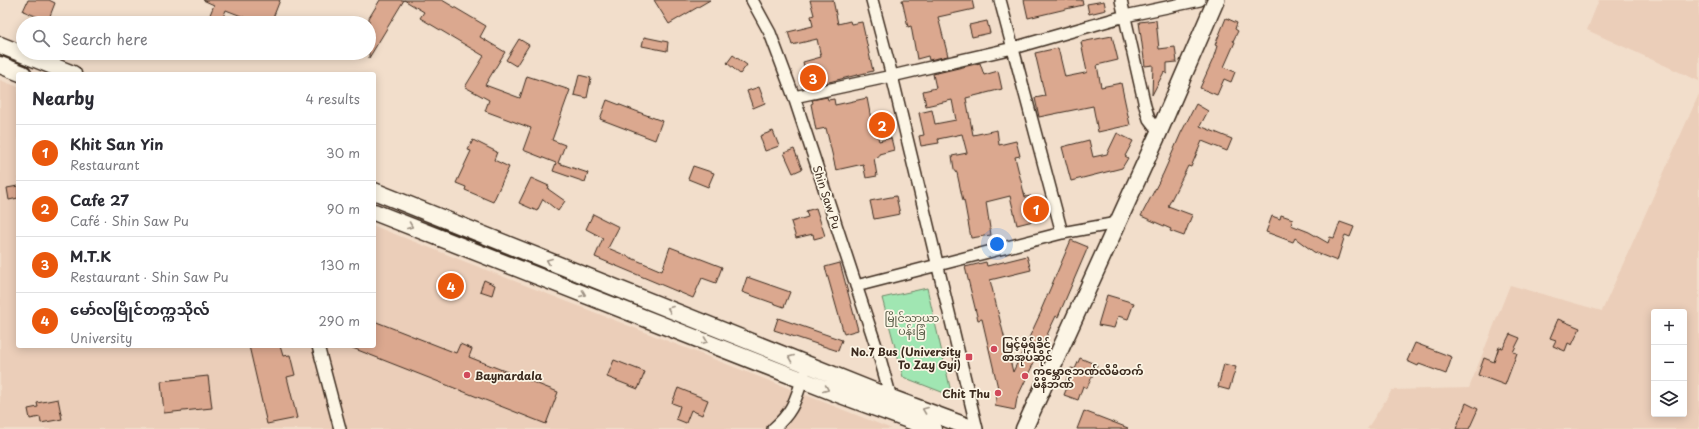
<!DOCTYPE html>
<meta charset="utf-8">
<style>
body{margin:0;font-family:"Playpen Sans","Noto Sans Myanmar",sans-serif;background:#f2f2f3;color:#2b2b33}
.controls{position:absolute;right:12px;bottom:12px;display:grid;overflow:hidden;border-radius:4px;box-shadow:0 2px 10px #0003}
.controls button{width:36px;height:36px;display:grid;place-items:center;padding:0;border:0;border-bottom:1px solid #e1e1e2;background:#fff;color:#2b2b33;font:20px sans-serif}
.you{position:absolute;left:997px;top:244px;width:14px;height:14px;margin:-10px;border:3px solid #fff;border-radius:50%;background:#1a73e8;box-shadow:0 0 0 6px #1a73e833}
.badge{display:grid;place-items:center;width:26px;height:26px;border-radius:50%;background:#ea580c;color:#fff;font-size:13px;font-weight:700}
.pin{position:absolute;translate:-50% -50%;border:2px solid #fff;box-shadow:0 1px 4px #0006}
.list{margin:0;padding:0;list-style:none}
h2{display:flex;justify-content:space-between;align-items:center;height:52px;margin:0;padding:0 16px;font-size:17px}
h2 small{font-size:13px;font-weight:400;color:#7c7c81}
.list li{display:grid;grid-template-columns:26px 1fr auto;gap:12px;align-items:center;box-sizing:border-box;height:56px;padding:0 16px;border-top:1px solid #e1e1e2}
.list b{display:block;font-size:15px;white-space:nowrap}
.list p{margin:0;font-size:13px;white-space:nowrap;color:#7c7c81}
.list em{font-size:13px;font-style:normal;color:#7c7c81}
.icon{flex:none;width:22px;height:22px;fill:none;stroke:currentColor;stroke-width:2;stroke-linecap:round;stroke-linejoin:round}
.map{position:relative;flex:none;width:1699px;height:429px;overflow:hidden}
.search{position:absolute;background:#fff;box-shadow:0 2px 10px #0003;left:16px;top:16px;width:360px;height:44px;display:flex;align-items:center;gap:10px;box-sizing:border-box;padding:0 14px;border-radius:22px;color:#7c7c81;font-size:15px}
.panel{position:absolute;background:#fff;box-shadow:0 2px 10px #0003;left:16px;top:72px;width:360px;height:276px;border-radius:4px}
.map>svg:first-child{display:block}
</style>
<div class="map">
<svg width="1699" height="429" viewBox="0 0 1699 429">
<rect width="100%" height="100%" fill="#f2decb"/>
<filter id="ink" filterUnits="userSpaceOnUse"><feTurbulence type="fractalNoise" baseFrequency=".025" numOctaves="2"/><feDisplacementMap in="SourceGraphic" scale="8" xChannelSelector="R" yChannelSelector="G"/><feConvolveMatrix kernelMatrix="1 2 1 2 8 2 1 2 1" color-interpolation-filters="sRGB"/></filter>
<g filter="url(#ink)">
<!-- built -->
<path fill="#ebceb9" fill-rule="evenodd" d="M1599 0H1699V81L1587 30Z
M0 80 18 87V346H374V226L892 429H0Z
M1699 94V429H1367L1392 390 1469 388 1510 285 1602 311ZM1654 312H1684V414H1654Z"/>
<!-- green -->
<path fill="#a0e6b2" stroke="#6e8868" d="M927 288 952 396 903 377 882 298Z"/>
<!-- building -->
<path fill="#dba88f" stroke="#3b2a1e" d="M28 0H49L55 3 48 21 23 11Z
M203 0H280L271 23H259L226 10 221 22 209 17 214 5Z
M380 0H442L486 26 480 37 505 52 485 85 520 98 527 76 570 90 552 140 565 145 558 163 588 173 585 182 553 171 556 163 523 150 531 128 485 111 489 100 465 87 484 56 420 18 424 12 404 0 369 58V18Z
M654 0H710L669 24Z
M810 0H833L838 24 850 21 851 24 862 22 873 71 809 87 803 62 821 57 817 39 792 45 788 32 813 26 811 16 814 15Z
M902 0H972L974 9 938 17 948 56 929 60 928 56 917 59 911 26 908 27Z
M1024 0H1082L1083 5 1028 18Z
M1104 1 1106 10 1089 14 1087 4Z
M1226 18 1237 23 1235 29 1238 31 1233 41 1235 42 1224 67 1235 72 1231 82 1224 79 1217 95 1200 88 1213 59 1217 46 1215 45Z
M1156 20 1159 49 1175 47 1177 62 1167 63V74L1164 72 1152 95 1153 65 1145 66 1139 22Z
M987 21 990 33 972 37 969 25Z
M1112 36 1118 60 1097 65 1101 87 1121 83 1130 125 1098 132 1093 106 1039 117 1035 98 1045 96 1035 53 1058 48 1065 77 1085 73 1087 72 1081 42Z
M644 37 668 42 667 51 642 46Z
M519 39 529 45 516 66 506 60Z
M733 55 747 65 740 74 727 63Z
M980 63 984 75 998 71 1002 89 966 98 973 135 997 130 999 145 1016 141 1020 156 1015 157 1025 197 1031 196 1037 220 1017 225 1010 196 986 202 991 235 971 238 964 200 963 201 957 173 954 169 952 156 967 153 962 134 938 139 939 143 921 146 919 136 924 135 919 113 932 110 935 124 956 120 952 100 926 106 923 91 936 88 933 74Z
M579 75 591 78 587 98 574 95Z
M759 87 765 103 753 108 747 91Z
M827 97 828 100 834 99 835 105 867 98 872 124 874 123 879 141 891 138 894 150 879 154V157L874 158 877 176 866 178 863 164 836 170 826 128 816 130 811 104 813 103 812 100Z
M607 100 662 121 655 140 600 119Z
M1196 104 1208 111 1200 126 1232 139 1227 151 1202 141 1191 167 1188 166 1168 206 1192 215 1184 236 1170 231 1171 229 1141 216 1163 174 1181 133Z
M773 131 779 146 765 151 760 136Z
M1117 133 1133 141 1125 156 1128 158 1122 168 1071 181 1062 147 1089 140 1093 157 1107 154Z
M473 140 497 152 494 160 509 167 493 202 465 190 466 187 456 183 471 151 468 150Z
M794 149 802 169 793 173 784 153Z
M693 166 714 173 708 187 688 179Z
M531 178 549 186 548 189 565 201 558 211 543 199 537 211 519 203Z
M18 186V198L9 200 7 188Z
M896 196 900 214 874 219 870 201Z
M816 208 825 236 814 239 813 234 796 238 791 222 808 217 806 211Z
M593 214 619 227 608 248 662 271 670 247 722 267 716 283 702 278 693 298 595 257 603 238 586 229Z
M1281 215 1293 219 1291 225 1309 232 1328 243 1330 237 1334 238 1340 222 1354 227 1350 237 1345 235 1337 261 1314 252 1295 238 1293 242 1266 232 1272 216 1280 219Z
M1071 240 1088 247 1058 317 1056 316 1017 398 1015 410 995 406 998 388 982 319 978 320 965 267 986 262 987 266 1027 256 1031 270 990 280 1013 372 1042 310H1041Z
M840 263 858 330 844 334 825 267Z
M747 277 790 292 784 307 742 292Z
M484 280 495 285 492 295 480 291Z
M1107 295 1134 303 1128 319 1118 316 1114 328 1098 325Z
M778 318 842 340 838 351 774 330Z
M1558 319 1580 328 1572 345 1568 343 1565 351 1553 346 1556 340 1550 338Z
M374 321 456 353 460 344 472 349 469 357 558 392 546 424 350 347 374 346Z
M1510 334 1520 338 1513 352 1517 353 1505 385 1478 375 1484 358 1494 362 1499 347 1503 348Z
M1415 343 1452 357 1446 374 1419 364 1418 366 1407 361Z
M249 346H280L283 356 290 355 295 375 287 377 297 418 267 424Z
M1080 358 1097 365 1087 388 1083 386 1078 400 1064 395 1069 382 1066 381 1071 368 1075 369Z
M614 360 645 372 638 389 607 377Z
M1224 364 1236 367 1229 390 1218 387Z
M208 376 212 408 164 413 161 381Z
M678 388 708 400 702 415 691 410 686 423 676 419 680 406 672 403Z
M58 399 62 419 41 423 40 417 30 419 28 409 38 407 37 403Z
M1466 403 1478 409 1469 429H1456Z
M1084 411 1128 428 1127 429H1077Z"/>
<g fill="none" stroke-linecap="round" stroke-linejoin="round">
<defs>
<path id="minor" d="M752 0 770 33 794 97 879 355 891 398
M872 0 892 76 977 429
M1000 0 1062 233
M1121 0 1145 106 1149 119 1159 132
M794 97 892 76 1013 48 1125 16 1200 0
M856 286 1062 233 1117 223
M318 346 340 429
M773 429C794 411 795 400 804 375"/>
<path id="secondary" d="M0 45 73 74
M0 65 23 74
M374 191 891 398 974 429
M374 212 838 394 933 429
M1024 429 1159 132 1216 0"/>
</defs>
<!-- minor casing -->
<use href="#minor" stroke="#3b2a1e" stroke-width="14"/>
<!-- secondary casing -->
<use href="#secondary" stroke="#3b2a1e" stroke-width="19"/>
<!-- minor -->
<use href="#minor" stroke="#fcf5e5" stroke-width="11"/>
<!-- secondary -->
<use href="#secondary" stroke="#fcf5e5" stroke-width="16"/>
</g>
<!-- one-way arrows -->
<defs><path id="oneway-chevron" d="M-2-3.5L2.5 0L-2 3.5" fill="none" stroke-width="1.6" stroke-linecap="round" stroke-linejoin="round"/></defs>
<g stroke="#9c9082">
<use href="#oneway-chevron" transform="translate(410 226) rotate(22)"/>
<use href="#oneway-chevron" transform="translate(549 261) rotate(-158)"/>
<use href="#oneway-chevron" transform="translate(583 294) rotate(21)"/>
<use href="#oneway-chevron" transform="translate(670 309) rotate(-158)"/>
<use href="#oneway-chevron" transform="translate(705 341) rotate(21)"/>
<use href="#oneway-chevron" transform="translate(791 358) rotate(-158)"/>
<use href="#oneway-chevron" transform="translate(826 389) rotate(23)"/>
<use href="#oneway-chevron" transform="translate(925 410) rotate(-159)"/>
</g>
</g>
<!-- markers -->
<g fill="#d1495b" stroke="#fcf5e5" stroke-width="1.5">
<circle cx="994" cy="349" r="4"/>
<rect x="965" y="353" width="8" height="8" rx="2"/>
<circle cx="467" cy="375" r="4"/>
<circle cx="1025" cy="376" r="4"/>
<circle cx="998" cy="393" r="4"/>
</g>
<g text-anchor="middle" dominant-baseline="central" stroke-width="3.5" stroke-linejoin="round" paint-order="stroke">
<!-- street labels -->
<g font-size="11" fill="#3b2a1e" stroke="#fcf5e5">
<text transform="translate(827 197) rotate(72)">Shin Saw Pu</text>
</g>
<!-- park labels -->
<g font-size="11" fill="#545943" stroke="#fcf5e5">
<text x="912" y="317">မြိုင်သာယာ<tspan x="912" dy="13">ပန်းခြံ</tspan></text>
</g>
<!-- poi labels -->
<g font-size="11" font-weight="bold" fill="#3b2a1e" stroke="#fcf5e5" text-anchor="start">
<text x="1002" y="343">မြင့်မိုရ်ခိုင်<tspan x="1002" dy="13">စာအုပ်ဆိုင်</tspan></text>
<text x="961" y="351" text-anchor="end">No.7 Bus (University<tspan x="961" dy="13">To Zay Gyi)</tspan></text>
<text x="1033" y="370">ကမ္ဘောဇဘဏ်လီမိတက်<tspan x="1033" dy="13">မီနီဘဏ်</tspan></text>
<text x="475" y="375">Baynardala</text>
<text x="990" y="393" text-anchor="end">Chit Thu</text>
</g>
</g>
</svg>
<div class="controls">
<button>+</button>
<button>−</button>
<button><svg class="icon" aria-label="layers" viewBox="0 0 24 24"><path d="M12 4l9 5-9 5-9-5zM3 14l9 5 9-5"/></svg></button>
</div>
<div class="you"></div>
<div class="pin badge" style="left:1036px;top:209px">1</div>
<div class="pin badge" style="left:882px;top:125px">2</div>
<div class="pin badge" style="left:813px;top:78px">3</div>
<div class="pin badge" style="left:451px;top:286px">4</div>
<div class="search"><svg class="icon" aria-label="search" viewBox="0 0 24 24"><circle cx="10" cy="10" r="6"/><path d="M15 15l6 6"/></svg>Search here</div>
<section class="panel">
<h2>Nearby<small>4 results</small></h2>
<ul class="list">
<li><span class="badge">1</span><div><b>Khit San Yin</b><p>Restaurant</p></div><em>30 m</em></li>
<li><span class="badge">2</span><div><b>Cafe 27</b><p>Café · Shin Saw Pu</p></div><em>90 m</em></li>
<li><span class="badge">3</span><div><b>M.T.K</b><p>Restaurant · Shin Saw Pu</p></div><em>130 m</em></li>
<li><span class="badge">4</span><div><b>မော်လမြိုင်တက္ကသိုလ်</b><p>University</p></div><em>290 m</em></li>
</ul>
</section>
</div>
